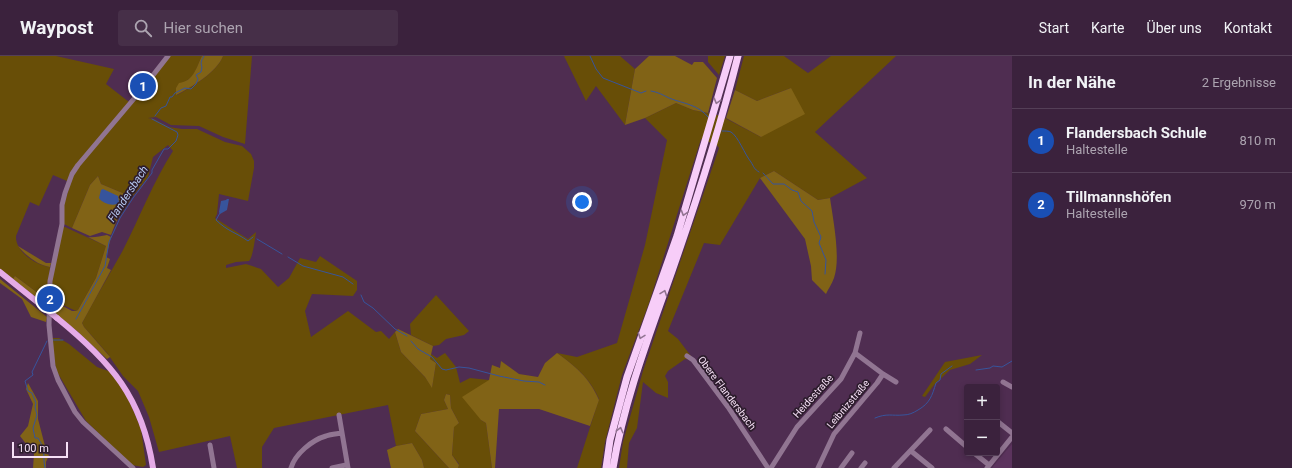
<!DOCTYPE html>
<html lang="de">
<meta charset="utf-8">
<style>
body{margin:0;font-family:Roboto,sans-serif;background:#462f48;color:#f1f3f6}
.controls{position:absolute;right:12px;bottom:12px;display:grid;overflow:hidden;border-radius:4px;box-shadow:0 2px 6px #0003}
.controls button{width:36px;height:36px;display:grid;place-items:center;padding:0;border:0;border-bottom:1px solid #543f57;background:#3b223d;color:#f1f3f6;font:20px sans-serif}
.scale{position:absolute;left:12px;bottom:10px;width:56px;box-sizing:border-box;padding-left:4px;border:2px solid #f6e0f6;border-top:0;font-size:11px;line-height:14px;white-space:nowrap;color:#f6e0f6;-webkit-text-stroke:3px #2c1c2c;paint-order:stroke}
.you{position:absolute;left:582px;top:146px;width:14px;height:14px;margin:-10px;border:3px solid #fff;border-radius:50%;background:#1a73e8;box-shadow:0 0 0 6px #1a73e833}
.badge{display:grid;place-items:center;width:26px;height:26px;border-radius:50%;background:#ea580c;color:#fff;font-size:13px;font-weight:700}
.pin{position:absolute;translate:-50% -50%;border:2px solid #fff;box-shadow:0 1px 4px #0006}
.list{margin:0;padding:0;list-style:none}
h2{display:flex;justify-content:space-between;align-items:center;height:52px;margin:0;padding:0 16px;font-size:17px}
h2 small{font-size:13px;font-weight:400;color:#aca4b0}
.list li{display:grid;grid-template-columns:26px 1fr auto;gap:12px;align-items:center;box-sizing:border-box;height:64px;padding:0 16px;border-top:1px solid #543f57}
.list b{display:block;font-size:15px;white-space:nowrap}
.list p{margin:0;font-size:13px;white-space:nowrap;color:#aca4b0}
.list em{font-size:13px;font-style:normal;color:#aca4b0}
.icon{flex:none;width:22px;height:22px;fill:none;stroke:currentColor;stroke-width:2;stroke-linecap:round;stroke-linejoin:round}
.map{position:relative;flex:none;width:1012px;height:412px;overflow:hidden}
header{display:flex;align-items:center;gap:24px;box-sizing:border-box;height:56px;padding:0 20px;background:#3b223d;border-bottom:1px solid #543f57}
header strong{font-size:19px}
nav{display:flex;gap:22px;margin-inline-start:auto;font-size:14px}
.search{width:280px;height:36px;background:#462f48;display:flex;align-items:center;gap:10px;box-sizing:border-box;padding:0 14px;border-radius:4px;color:#aca4b0;font-size:15px}
main{display:flex}
aside{flex:1;background:#3b223d}
.map>svg:first-child{display:block}
</style>
<header>
<strong>Waypost</strong>
<div class="search"><svg class="icon" aria-label="search" viewBox="0 0 24 24"><circle cx="10" cy="10" r="6"/><path d="M15 15l6 6"/></svg>Hier suchen</div>
<nav><a>Start</a><a>Karte</a><a>Über uns</a><a>Kontakt</a></nav>
</header>
<main>
<div class="map">
<svg width="1012" height="412" viewBox="0 0 1012 412">
<rect width="100%" height="100%" fill="#4f2d51"/>
<!-- built -->
<path fill="#5b335d" d="M1012 388V412H992L999 403Z"/>
<!-- green -->
<path fill="#684e07" d="M0 0H56L114 13 106 28 129 46 70 118 67 125 53 119 39 150 30 146 16 180C15 196 36 209 50 211L47 239 42 237 39 238 15 220 13 223 0 213Z
M169 0H202L196 14 192 21 176 32 177 39C192 31 217 16 223 0H252L245 88 223 81 199 70 171 69 156 61 148 62 154 63 169 71 182 73H197L225 86 242 90 251 98 254 105V112L248 145 219 138 217 158 215 162 248 183 256 176C255 183 253 201 249 205L236 206 226 209V212L246 208 261 213 278 231 289 222 300 202 316 206 320 200 357 225V234L353 240 312 238 305 255 311 281 348 255 376 276 381 275 389 283 395 276 401 296 425 321 432 331 436 307 430 303 431 298 437 302 445 297 456 311 460 327 470 322 489 324 481 364 486 367 492 412H458L459 408 452 399 454 370 459 367 451 352 450 339 446 338 444 344 448 353 421 358 415 375 449 412H424L422 404 412 387 396 390 388 349 274 372 262 391V412H237L230 380 159 396 149 361 138 335 123 320 107 297 84 271 82 267C95 242 110 218 123 194 140 161 153 126 173 95L168 89 153 101 148 121 132 141 101 128 98 120 90 129 72 172 64 168V148L74 117Z
M564 0H620L635 13 625 69 596 30 586 45Z
M708 0H725L719 19 708 6Z
M744 0H784L808 17 831 0H896L815 76 867 122 830 142 818 144 774 115 760 122 720 189 704 187 668 275 678 283 694 304 685 303 668 315 665 320 668 326V342L656 337 643 326 637 372 629 387 627 412H619L623 386 643 315 719 92 717 89 701 83 649 247 622 319 605 386 601 412H577L599 343C589 321 576 311 557 297L577 301 617 287 645 189 667 84 645 62 676 47 693 54 721 60 761 81 791 32 757 45 735 34Z
M63 171H65L106 190 96 222 78 254 76 255 50 243 53 213Z
M436 239 469 275 464 279 446 283 439 289 433 290 411 279 410 268Z
M51 282H59L69 288 97 311 111 316 128 342 141 373 146 409 143 411 132 409 86 365 56 314Z
M982 299 970 308 950 314 934 329 925 341 922 340 945 306Z"/>
<!-- forest -->
<path fill="#816316" d="M202 0H223C217 16 192 31 176 39V32L179 27C194 25 196 12 202 0Z
M649 0H675L692 9 694 6H703L717 22 708 57 693 54 676 47 645 62 625 69 635 13Z
M791 32 805 58 761 81 726 62 735 34 757 45Z
M774 115 818 144 830 142C833 163 841 202 834 222 832 228 828 233 826 238L812 224 811 210 805 183 760 122Z
M98 120 101 128 132 141 116 166 111 179 102 176 90 180 72 172 90 129Z
M107 179 111 181 106 201 110 203 107 212 111 214 82 267 84 271 110 301 107 303 77 275 50 253V243L72 255H76L78 254 96 222 106 190 88 181C94 182 100 180 107 179Z
M18 190 46 207H51L50 211C38 209 26 200 18 190Z
M15 220 39 238 42 237 47 239V250L13 223Z
M0 223 47 261 46 266 31 261 22 243 0 227Z
M398 273 433 290 430 303 436 307 432 332 425 321 401 296 395 276Z
M557 297C576 311 589 321 599 344L590 370 539 353H499L495 412H492L486 367 481 364 462 341 489 324 492 309 500 312 501 305 519 318 538 321 545 307Z
M28 327 38 345V363L45 390 44 397 49 399 46 406V412H33L34 398 20 380 28 370 33 348 26 333Z
M446 338 450 339 451 352 459 367 454 371 452 399 459 409 458 412H449L415 375 421 358 448 353 444 344Z
M412 387 422 404 424 412H391L387 394 396 390Z"/>
<!-- water -->
<path fill="#37549c" d="M103 133 118 140 119 146 117 148C111 150 102 147 99 142L101 134Z
M227 143H229L227 154 220 158 219 156 221 145 226 144Z"/>
<g fill="none" stroke-linecap="round" stroke-linejoin="round">
<!-- stream -->
<path stroke="#37549c" stroke-width="1" d="M590 0 596 13 603 22 641 37 646 35
M651 35C658 36 663 39 669 42 684 48 698 48 709 62
M155 60 161 52 166 50 170 41H172L175 37 185 32 191 33 196 28 198 23 196 19 201 16 202 11C200 6 202 4 204 0
M722 75C725 75 729 75 731 76 738 80 745 99 751 106 754 111 754 113 759 116
M763 117 773 128H784L792 134 798 136 801 145 812 155 814 166 821 181 819 187 826 204 825 218
M220 157 216 164C227 175 237 177 248 185L253 181
M257 183 282 198
M288 201 303 210 343 221 353 228
M361 239 364 246 373 252 395 273 407 280
M76 263 105 210 109 186 120 162 133 142 152 117V114L164 93H168L176 85 178 79 177 76 152 63
M53 284H63
M411 285 418 293 432 301 442 313 446 314 459 311 469 312 499 320 524 325 539 326 545 329
M976 314 990 312 993 310 1002 311 1012 305
M875 362C887 357 892 360 903 359 909 359 913 357 918 354 930 347 932 340 936 327L940 324 941 318 952 310
M45 412C42 398 47 396 38 382H35L33 372 37 359 35 351 36 347 32 337 28 335 25 325 33 319 32 316 47 285"/>
<!-- minor -->
<path stroke="#917592" stroke-width="5" d="M687 300 693 304 728 351 768 412
M883 318 896 326
M1003 326 1012 331
M339 359 348 412
M997 365 1012 377
M946 373 967 391
M210 389 214 412
M911 395 932 412
M974 397 989 409
M133 412 83 366 75 356 58 324 53 310 49 269 50 225 62 168V149L65 137 72 118 78 109 143 32 168 0
M291 412C295 398 312 384 326 380 331 378 336 378 342 377
M332 412 346 409
M771 412 797 371 841 323 855 297 860 277
M818 412 834 378 877 327 883 318 855 297
M841 412 852 397
M861 412 865 407
M894 412 930 374
M987 412 1012 381"/>
<!-- major -->
<path stroke="#e5abe7" stroke-width="6" d="M0 216 41 249
M57 262C111 306 142 341 153 412"/>
<!-- highway -->
<path stroke="#f7cdf8" stroke-width="7" d="M606 412 610 384 627 321 677 180 730 0
M613 412C624 344 649 280 672 215 697 144 720 72 738 0"/>
<!-- major-bridge -->
<path stroke="#e5abe7" stroke-width="6" d="M41 249 57 262"/>
</g>
<!-- one-way arrows -->
<defs><path id="oneway-chevron" d="M-2-3.5L2.5 0L-2 3.5" fill="none" stroke-width="1.6" stroke-linecap="round" stroke-linejoin="round"/></defs>
<g stroke="#927492">
<use href="#oneway-chevron" transform="translate(717 45) rotate(106)"/>
<use href="#oneway-chevron" transform="translate(684 157) rotate(107)"/>
<use href="#oneway-chevron" transform="translate(664 237) rotate(-70)"/>
<use href="#oneway-chevron" transform="translate(641 280) rotate(110)"/>
<use href="#oneway-chevron" transform="translate(620 374) rotate(-76)"/>
</g>
<g text-anchor="middle" dominant-baseline="central" stroke-width="3.5" stroke-linejoin="round" paint-order="stroke">
<!-- street labels -->
<g font-size="10" fill="#f6e0f6" stroke="#2c1c2c">
<text transform="translate(727 337) rotate(53)">Obere Flandersbach</text>
<text transform="translate(813 340) rotate(-48)">Heidestraße</text>
<text transform="translate(848 348) rotate(-50)">Leibnizstraße</text>
</g>
<!-- water labels -->
<g font-size="11" font-style="italic" fill="#b7caf3" stroke="#2c1c2c">
<text transform="translate(128 138) rotate(-57)">Flandersbach</text>
</g>
</g>
</svg>
<div class="controls">
<button>+</button>
<button>−</button>
</div>
<div class="scale">100 m</div>
<div class="you"></div>
<div class="pin badge" style="left:143px;top:30px;background:#1a4fb4">1</div>
<div class="pin badge" style="left:50px;top:243px;background:#1a4fb4">2</div>
</div>
<aside>
<h2>In der Nähe<small>2 Ergebnisse</small></h2>
<ul class="list">
<li><span class="badge" style="background:#1a4fb4">1</span><div><b>Flandersbach Schule</b><p>Haltestelle</p></div><em>810 m</em></li>
<li><span class="badge" style="background:#1a4fb4">2</span><div><b>Tillmannshöfen</b><p>Haltestelle</p></div><em>970 m</em></li>
</ul>
</aside>
</main>
